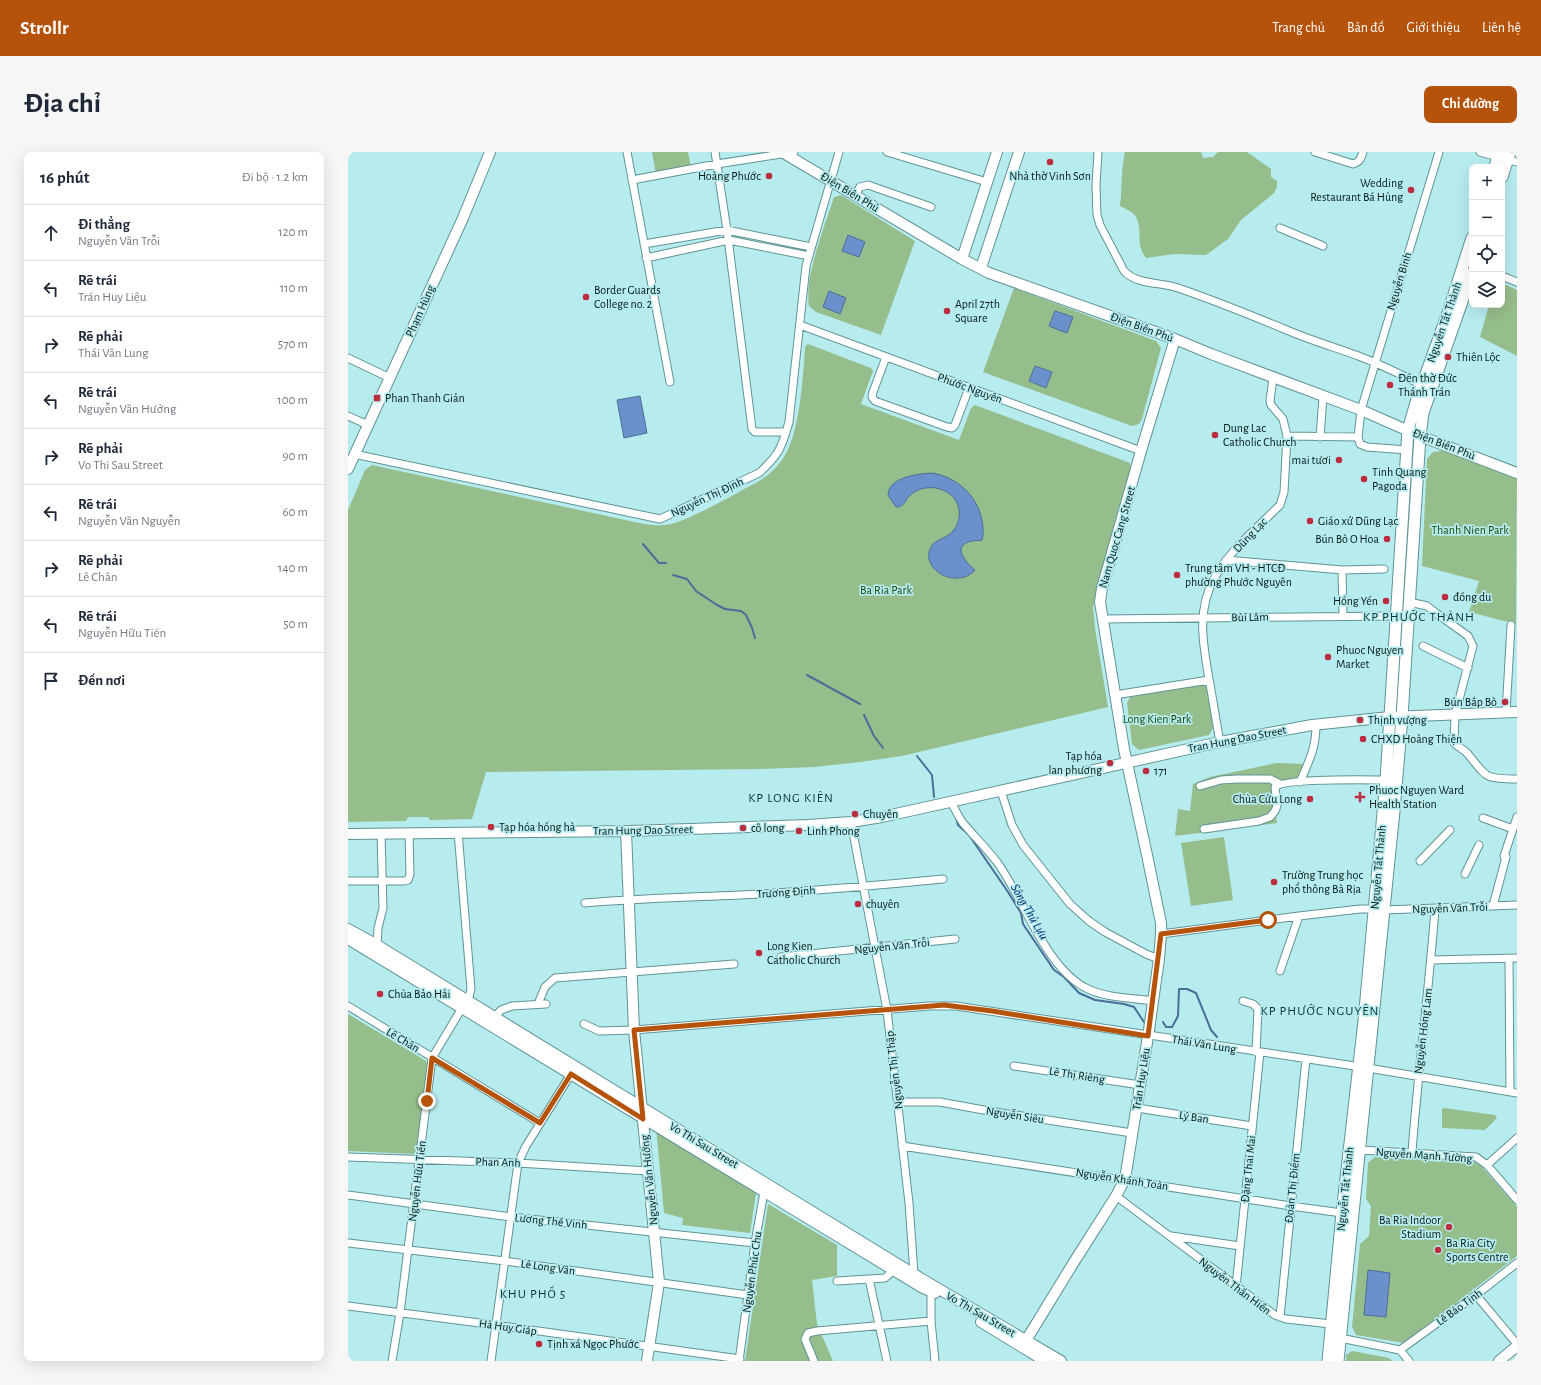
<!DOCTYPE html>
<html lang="vi">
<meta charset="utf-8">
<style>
body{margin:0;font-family:"Alegreya Sans",sans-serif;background:#f6f6f7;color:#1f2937}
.controls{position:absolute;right:12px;top:12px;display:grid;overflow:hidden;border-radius:8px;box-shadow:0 4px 16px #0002}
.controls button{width:36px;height:36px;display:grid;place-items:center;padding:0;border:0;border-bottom:1px solid #e0e1e3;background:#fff;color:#1f2937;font:20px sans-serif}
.stop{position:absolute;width:12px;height:12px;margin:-9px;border:3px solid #b45309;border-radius:50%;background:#fff}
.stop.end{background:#b45309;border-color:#fff;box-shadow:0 1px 4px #0008}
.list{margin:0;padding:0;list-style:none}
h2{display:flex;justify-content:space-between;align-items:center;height:52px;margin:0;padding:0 16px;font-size:17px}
h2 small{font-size:13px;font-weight:400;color:#747a83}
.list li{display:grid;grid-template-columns:26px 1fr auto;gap:12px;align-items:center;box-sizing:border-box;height:56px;padding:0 16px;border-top:1px solid #e0e1e3}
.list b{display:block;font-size:15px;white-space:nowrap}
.list p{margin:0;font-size:13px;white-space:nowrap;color:#747a83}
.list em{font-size:13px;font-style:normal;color:#747a83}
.icon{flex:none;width:22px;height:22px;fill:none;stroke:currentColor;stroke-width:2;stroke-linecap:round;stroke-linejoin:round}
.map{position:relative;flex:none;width:1169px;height:1209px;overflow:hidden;border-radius:8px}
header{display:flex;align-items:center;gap:24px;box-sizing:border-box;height:56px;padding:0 20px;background:#b45309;color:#fff}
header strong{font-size:19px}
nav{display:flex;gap:22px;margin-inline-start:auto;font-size:14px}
.intro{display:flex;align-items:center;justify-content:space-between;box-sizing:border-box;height:96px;padding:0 24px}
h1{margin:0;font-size:28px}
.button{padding:10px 18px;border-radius:8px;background:#b45309;color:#fff;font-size:14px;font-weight:700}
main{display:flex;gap:24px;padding:0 24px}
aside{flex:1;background:#fff;border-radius:8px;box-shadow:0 4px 16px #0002}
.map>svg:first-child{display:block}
</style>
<header>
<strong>Strollr</strong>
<nav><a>Trang chủ</a><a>Bản đồ</a><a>Giới thiệu</a><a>Liên hệ</a></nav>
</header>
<div class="intro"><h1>Địa chỉ</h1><a class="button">Chỉ đường</a></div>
<main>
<aside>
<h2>16 phút<small>Đi bộ · 1.2 km</small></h2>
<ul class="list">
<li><svg class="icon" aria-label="ahead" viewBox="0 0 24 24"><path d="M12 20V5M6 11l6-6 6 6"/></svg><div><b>Đi thẳng</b><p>Nguyễn Văn Trỗi</p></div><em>120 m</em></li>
<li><svg class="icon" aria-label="left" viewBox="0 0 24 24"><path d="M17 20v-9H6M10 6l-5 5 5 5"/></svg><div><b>Rẽ trái</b><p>Trần Huy Liệu</p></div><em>110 m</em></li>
<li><svg class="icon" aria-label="right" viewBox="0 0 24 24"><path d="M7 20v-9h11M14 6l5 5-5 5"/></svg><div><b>Rẽ phải</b><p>Thái Văn Lung</p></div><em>570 m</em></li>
<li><svg class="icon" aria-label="left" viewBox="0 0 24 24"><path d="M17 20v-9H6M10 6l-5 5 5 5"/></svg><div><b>Rẽ trái</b><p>Nguyễn Văn Hưởng</p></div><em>100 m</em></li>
<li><svg class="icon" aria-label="right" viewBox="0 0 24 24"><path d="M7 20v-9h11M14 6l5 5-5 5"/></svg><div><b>Rẽ phải</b><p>Vo Thi Sau Street</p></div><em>90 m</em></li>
<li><svg class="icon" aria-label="left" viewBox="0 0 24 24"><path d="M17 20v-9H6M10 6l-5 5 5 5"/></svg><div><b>Rẽ trái</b><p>Nguyễn Văn Nguyễn</p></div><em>60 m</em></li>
<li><svg class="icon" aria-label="right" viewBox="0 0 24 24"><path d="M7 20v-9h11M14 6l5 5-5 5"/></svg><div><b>Rẽ phải</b><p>Lê Chân</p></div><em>140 m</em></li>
<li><svg class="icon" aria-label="left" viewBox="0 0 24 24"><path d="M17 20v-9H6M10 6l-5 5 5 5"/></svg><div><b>Rẽ trái</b><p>Nguyễn Hữu Tiến</p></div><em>50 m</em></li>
<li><svg class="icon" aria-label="arrive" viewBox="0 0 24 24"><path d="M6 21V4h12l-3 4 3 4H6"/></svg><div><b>Đến nơi</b></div></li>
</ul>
</aside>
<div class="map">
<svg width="1169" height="1209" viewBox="0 0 1169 1209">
<rect width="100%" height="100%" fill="#b7ecef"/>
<!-- green -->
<path fill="#96bd8c" d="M304 0H340L343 15 308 22Z
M777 0H853L855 6 865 5 870 0H899L923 17V25L929 29V35L926 41 893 68 880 87 858 103 826 102 798 106C787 91 795 79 788 65 785 60 778 57 772 54 774 36 773 18 777 0Z
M493 43 567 89 533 183 468 160 461 154C456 124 477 74 486 45Z
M1154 131 1169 138V204L1132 185 1141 153H1154Z
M666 136 808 189 813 196 794 267 791 272 784 274 635 220Z
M460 192 523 216 525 219 513 252 611 288 623 256 627 253 782 311V323L769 361 745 455 747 476 760 555 554 604 512 610 466 615 414 617 138 620 124 667 82 668 80 665H60L58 669 0 670V358L17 318 24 313 291 371C323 378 335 368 363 355 375 349 387 342 398 336 404 333 411 330 417 325 424 320 431 313 436 305 452 280 455 225 457 195Z
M1100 298 1169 326 1168 472 1121 460 1131 429 1074 414 1079 307 1085 300Z
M858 532 866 574 861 583 791 598 784 592 779 551 782 545Z
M929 611 956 612 949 628 923 629 929 671 827 684 830 657 842 659 845 632 862 625Z
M876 685 885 748 843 754 833 691Z
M0 862 78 909 80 915 68 999 66 1002 0 999Z
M1096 956 1147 963 1149 966 1137 978 1094 976V957Z
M308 975 408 1041 402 1081 334 1073 335 1066 316 1061Z
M1027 1005 1126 1010 1133 1014 1169 1055V1104L1056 1191 1008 1183 1004 1175 1012 1092 1021 1084 1023 1054 1018 1047 1020 1011Z
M420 1052 489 1093V1124L464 1128 469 1172 485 1209H397Z
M1004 1199 1041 1206 1044 1209H998V1203Z"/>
<!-- water -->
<path fill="#6b91cc" stroke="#4c6d97" d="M500 83 517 90 511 105 494 99Z
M481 139 498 146 492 162 475 155Z
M707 159 725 165 719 181 701 174Z
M687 214 704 220 698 236 681 229Z
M292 244 299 281 276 286 269 248Z
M584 321C609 325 630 344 634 369 635 375 636 382 634 388 631 389 628 388 624 389 603 393 617 410 627 418 621 424 617 426 608 426 591 427 572 408 585 392 590 387 598 386 603 381 614 371 614 352 603 343 591 333 573 333 561 344 557 349 555 356 548 355L540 343C541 325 569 322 584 321Z
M1020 1118 1042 1121 1038 1165 1016 1163Z"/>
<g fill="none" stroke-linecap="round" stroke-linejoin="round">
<!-- stream -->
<path stroke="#4c6d97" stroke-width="2" d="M295 392 311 411H318
M325 423 339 427 348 439 369 453 377 457 393 459 398 463 404 476 407 486
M459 523 512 552
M516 563 526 584 535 596
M569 604 584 623 586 645
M608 665 610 673 621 683 660 740 673 761 675 772 706 818 716 825 731 841 747 848 776 852 786 855 796 870
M815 870 818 875H824L830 864 831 837H839L848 841 863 878 869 885"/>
<defs>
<path id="street" d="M279 0 322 230
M367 0 379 78 404 277 407 280H438
M539 0 639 30
M750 0 748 33 749 63 752 73 776 119C789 133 813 130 830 136 868 149 905 164 941 179 965 189 989 196 1013 205 1034 213 1054 223 1074 233
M967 0 1005 12C1012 10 1013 6 1015 0
M1132 0 1169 10
M284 28 369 12 446 0
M507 43 512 35 520 33 583 55
M932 76 975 94
M296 92 379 78 463 95
M298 106 381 88 461 104
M1154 124 1169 130
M452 173 793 299
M538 205 525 240 524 245 527 249 599 275 604 276 607 273 621 236
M0 206 42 226
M0 264 20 273
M939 284 1010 285
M972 285 975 245
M1059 298 1019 295 1012 292 1010 285 1013 258 1091 0
M6 302 312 367 411 321C431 303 434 295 441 270L458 114 491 0
M878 408 994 418 1036 417
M994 418 995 464
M1061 450 1079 454 1088 461 1120 484 1125 494 1107 563 1106 591C1110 595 1115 597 1119 601 1139 625 1135 627 1169 627
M754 467 1049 464
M1075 494 1120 516
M767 543 861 528
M1158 561 1163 473
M872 590C868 569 865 548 861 527 855 492 848 458 867 425 883 397 909 376 932 353L936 340 939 284 935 267 923 253 922 249 925 226
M952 630C961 609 968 596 968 573
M852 634 873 628 889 627H922L932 632
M653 639 664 673 675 693 722 752 741 769 757 780 798 802 811 807
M603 650C607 657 610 664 615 671 626 684 638 696 649 710 675 745 698 818 740 837 759 846 784 846 805 849
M1135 666 1165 677
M503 670 539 858 561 1051 566 1122
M856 677 911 669 922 665 927 659 929 654 927 635C936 626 1020 628 1038 628
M110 680 123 837 120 849
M1156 704 1169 665
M1072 709 1102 678
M1117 722 1131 693
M0 729H56L60 728 62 722 61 681
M237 751C295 746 354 745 413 742 474 738 534 733 595 727
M1145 754 1158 705
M1036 758 1169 753
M813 782 951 764 1012 757H1026
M29 793 30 776 35 756 33 682
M433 805 607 787
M1161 806 1162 940
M1083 808 1169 806
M932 819 951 764
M895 849 905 852 910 857 908 900
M190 852 197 835 207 826 386 812
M0 854 192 971
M147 865 153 858 164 854 198 852
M236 872 251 879 286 878 581 854H608L1020 916 1169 941
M666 914 792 933
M550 950H592L641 959 784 981
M789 956 904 974
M554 994 943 1054 994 1061
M1012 998 1128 1005 1139 1013 1169 1048
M1064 1000C1070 919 1081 838 1087 757
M0 1005 170 1011 300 1019
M1139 1013 1169 986
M0 1043 163 1065 407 1091
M768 1044 927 1163 938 1167 983 1172
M823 1084 892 1094
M0 1091 157 1109 400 1143
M521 1127 539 1209
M489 1129 537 1126 546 1118
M888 1135 912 900
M1128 1143 1169 1192
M0 1154 147 1173 392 1207
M932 1165 958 907
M583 1169 587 1209
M992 1186 1052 1198 1061 1209
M1052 1198 1128 1143 1169 1111
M44 1209 52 1161 84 906 114 856
M143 1209 170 1011 178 994 223 922
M391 1209 407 1091 416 1040 418 1036
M466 1209 457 1187 460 1181 469 1179 583 1169V1139"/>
<path id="secondary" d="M434 0 614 107 641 121 827 187 863 202 1013 258 1072 284 1169 321
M614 107 649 0
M633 116 671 0
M0 317 115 66 142 0
M278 679 286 878 311 1130 299 1209
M0 682 282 679 460 673 503 670 534 665 872 590 964 573 1042 565 1169 560
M0 777 29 793 574 1127 713 1209
M0 787 575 1136 587 1141
M633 1170 697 1209
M674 1195 726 1110 768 1044 777 1027 801 878 811 807 813 782V771L799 703 776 597 752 450 754 436 793 299 827 187
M1151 1209 1169 1194"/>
<path id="primary" d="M1147 15 1151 0
M1154 25 1162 0
M980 1209 994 1061 1016 869 1038 628 1060 278 1069 247 1101 158 1124 86
M990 1209 1046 659 1054 565 1072 284 1075 261 1124 121"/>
</defs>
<!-- street casing -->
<use href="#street" stroke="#609395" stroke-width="9"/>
<!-- secondary casing -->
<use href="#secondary" stroke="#609395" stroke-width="12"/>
<!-- primary casing -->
<use href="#primary" stroke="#609395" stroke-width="13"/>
<!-- street -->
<use href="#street" stroke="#fff" stroke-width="7"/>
<!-- secondary -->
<use href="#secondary" stroke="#fff" stroke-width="10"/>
<!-- primary -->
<use href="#primary" stroke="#fff" stroke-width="11"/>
</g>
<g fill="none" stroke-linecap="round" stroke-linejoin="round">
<!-- route -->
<path stroke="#b45309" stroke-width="5" d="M79 949 84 906 192 971 223 922 295 967 286 878 596 853 644 859 800 884 813 782 920 768"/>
</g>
<!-- markers -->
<g fill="#bc2b3e" stroke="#b7ecef" stroke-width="1.5">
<circle cx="702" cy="10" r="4"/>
<circle cx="421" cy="24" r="4"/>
<circle cx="1063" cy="38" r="4"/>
<circle cx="238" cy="145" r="4"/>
<circle cx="599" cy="159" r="4"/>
<circle cx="1100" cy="205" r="4"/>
<circle cx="1042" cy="233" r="4"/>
<rect x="25" y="242" width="8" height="8" rx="2"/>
<circle cx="867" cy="283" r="4"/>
<circle cx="991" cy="308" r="4"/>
<circle cx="1016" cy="327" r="4"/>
<circle cx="962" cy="369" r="4"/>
<circle cx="1039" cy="387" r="4"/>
<circle cx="829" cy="423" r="4"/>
<circle cx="1097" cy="445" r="4"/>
<circle cx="1038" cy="449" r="4"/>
<circle cx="980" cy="505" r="4"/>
<circle cx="1157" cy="550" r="4"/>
<circle cx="1012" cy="568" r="4"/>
<circle cx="1015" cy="587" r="4"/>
<circle cx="762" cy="611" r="4"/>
<circle cx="798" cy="619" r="4"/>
<path d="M1010 639h4v4h4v4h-4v4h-4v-4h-4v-4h4z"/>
<circle cx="962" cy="647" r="4"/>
<circle cx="507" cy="662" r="4"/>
<circle cx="143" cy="675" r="4"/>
<circle cx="395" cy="676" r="4"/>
<circle cx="451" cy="679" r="4"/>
<circle cx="926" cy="730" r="4"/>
<circle cx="510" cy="752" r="4"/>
<circle cx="411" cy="801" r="4"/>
<circle cx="32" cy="842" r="4"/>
<circle cx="1101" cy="1075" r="4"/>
<circle cx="1090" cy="1098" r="4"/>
<circle cx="191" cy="1192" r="4"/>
</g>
<g text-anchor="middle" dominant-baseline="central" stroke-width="3.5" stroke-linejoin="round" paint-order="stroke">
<!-- poi labels -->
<g font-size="12" fill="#05191a" stroke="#b7ecef" text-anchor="start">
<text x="413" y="24" text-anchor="end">Hoàng Phước</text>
<text x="702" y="24" text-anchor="middle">Nhà thờ Vinh Sơn</text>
<text x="1055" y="31" text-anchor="end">Wedding<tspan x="1055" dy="14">Restaurant Bá Hùng</tspan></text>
<text x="246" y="138">Border Guards<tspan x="246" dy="14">College no. 2</tspan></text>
<text x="607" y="152">April 27th<tspan x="607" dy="14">Square</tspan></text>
<text x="1108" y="205">Thiên Lộc</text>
<text x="1050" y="226">Đền thờ Đức<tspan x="1050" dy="14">Thánh Trần</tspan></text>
<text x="37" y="246">Phan Thanh Giản</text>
<text x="875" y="276">Dung Lac<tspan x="875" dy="14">Catholic Church</tspan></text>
<text x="983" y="308" text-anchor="end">mai tươi</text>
<text x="1024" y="320">Tinh Quang<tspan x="1024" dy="14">Pagoda</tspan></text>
<text x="970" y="369">Giáo xứ Dũng Lạc</text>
<text x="1031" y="387" text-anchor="end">Bún Bò O Hoa</text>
<text x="837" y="416">Trung tâm VH - HTCĐ<tspan x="837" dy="14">phường Phước Nguyên</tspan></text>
<text x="1105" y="445">đồng du</text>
<text x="1030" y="449" text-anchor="end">Hồng Yến</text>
<text x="988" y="498">Phuoc Nguyen<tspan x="988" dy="14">Market</tspan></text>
<text x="1149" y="550" text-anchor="end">Bún Bắp Bò</text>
<text x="1020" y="568">Thịnh vượng</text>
<text x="1023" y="587">CHXD Hoàng Thiện</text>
<text x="754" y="604" text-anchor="end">Tạp hóa<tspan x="754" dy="14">lan phương</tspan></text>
<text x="806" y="619">171</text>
<text x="1021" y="638">Phuoc Nguyen Ward<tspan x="1021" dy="14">Health Station</tspan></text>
<text x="954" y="647" text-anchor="end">Chùa Cửu Long</text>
<text x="515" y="662">Chuyên</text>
<text x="151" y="675">Tạp hóa hồng hà</text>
<text x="403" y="676">cô long</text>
<text x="459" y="679">Linh Phong</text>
<text x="934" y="723">Trường Trung học<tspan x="934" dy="14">phổ thông Bà Rịa</tspan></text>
<text x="518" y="752">chuyên</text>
<text x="419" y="794">Long Kien<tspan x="419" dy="14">Catholic Church</tspan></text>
<text x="40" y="842">Chùa Bảo Hải</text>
<text x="1093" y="1068" text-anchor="end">Ba Ria Indoor<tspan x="1093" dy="14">Stadium</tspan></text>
<text x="1098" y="1091">Ba Ria City<tspan x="1098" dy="14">Sports Centre</tspan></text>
<text x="199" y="1192">Tịnh xá Ngọc Phước</text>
</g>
<!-- street labels -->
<g font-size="12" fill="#05191a" stroke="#b7ecef">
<text transform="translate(502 40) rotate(31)">Điện Biên Phủ</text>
<text transform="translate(1051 129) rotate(-73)">Nguyễn Bình</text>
<text transform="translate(72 159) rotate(-66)">Phạm Hùng</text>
<text transform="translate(1096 170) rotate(-71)">Nguyễn Tất Thành</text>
<text transform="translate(794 175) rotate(20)">Điện Biên Phủ</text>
<text transform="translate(622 236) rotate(20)">Phước Nguyên</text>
<text transform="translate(1096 292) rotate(21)">Điện Biên Phủ</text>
<text transform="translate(359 345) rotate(-25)">Nguyễn Thị Định</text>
<text transform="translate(902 383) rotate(-46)">Dũng Lạc</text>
<text transform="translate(769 385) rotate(-74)">Nam Quoc Cang Street</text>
<text transform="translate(902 465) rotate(-1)">Bùi Lâm</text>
<text transform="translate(889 587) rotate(-11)">Tran Hung Dao Street</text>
<text transform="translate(295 678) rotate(-1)">Tran Hung Dao Street</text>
<text transform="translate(1030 715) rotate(-85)">Nguyễn Tất Thành</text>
<text transform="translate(438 740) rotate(-4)">Trương Định</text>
<text transform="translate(1102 756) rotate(-2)">Nguyễn Văn Trỗi</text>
<text transform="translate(544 794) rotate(-6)">Nguyễn Văn Trỗi</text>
<text transform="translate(1075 879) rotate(-83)">Nguyễn Hồng Lam</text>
<text transform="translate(55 888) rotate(31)">Lê Chân</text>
<text transform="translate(856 892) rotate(9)">Thái Văn Lung</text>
<text transform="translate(546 918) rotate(-97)">Nguyễn Thị Thập</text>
<text transform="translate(729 923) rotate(9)">Lê Thị Riêng</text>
<text transform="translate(793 927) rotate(-81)">Trần Huy Liệu</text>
<text transform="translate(667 963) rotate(9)">Nguyễn Siêu</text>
<text transform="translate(846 965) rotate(9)">Lý Ban</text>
<text transform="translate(356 993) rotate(31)">Vo Thi Sau Street</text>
<text transform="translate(1076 1003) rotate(4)">Nguyễn Mạnh Tường</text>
<text transform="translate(150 1010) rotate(2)">Phan Anh</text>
<text transform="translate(900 1017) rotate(-84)">Đặng Thai Mai</text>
<text transform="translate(774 1027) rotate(9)">Nguyễn Khánh Toàn</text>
<text transform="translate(301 1028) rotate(-96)">Nguyễn Văn Hưởng</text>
<text transform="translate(69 1029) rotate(-83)">Nguyễn Hữu Tiến</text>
<text transform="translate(944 1036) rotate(-84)">Đoàn Thị Điểm</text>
<text transform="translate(997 1037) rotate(-84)">Nguyễn Tất Thành</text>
<text transform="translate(203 1069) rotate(6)">Lương Thế Vinh</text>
<text transform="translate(200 1115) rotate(8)">Lê Long Vân</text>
<text transform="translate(404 1120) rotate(-82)">Nguyễn Phúc Chu</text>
<text transform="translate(887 1134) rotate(37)">Nguyễn Thần Hiến</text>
<text transform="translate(1111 1155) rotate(-36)">Lê Bảo Tịnh</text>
<text transform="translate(633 1162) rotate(30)">Vo Thi Sau Street</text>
<text transform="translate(160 1175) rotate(8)">Hà Huy Giáp</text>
</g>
<!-- park labels -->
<g font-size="12" fill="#194709" stroke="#b7ecef">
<text x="1122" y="378">Thanh Nien Park</text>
<text x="538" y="438">Ba Ria Park</text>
<text x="809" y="567">Long Kien Park</text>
</g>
<!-- neighbourhood labels -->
<g font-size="13" letter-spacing="1" fill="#0c3436" stroke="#b7ecef">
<text x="1071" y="465">KP PHƯỚC THÀNH</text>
<text x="443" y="646">KP LONG KIÊN</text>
<text x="972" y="859">KP PHƯỚC NGUYÊN</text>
<text x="185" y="1142">KHU PHỐ 5</text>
</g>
<!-- water labels -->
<g font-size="13" font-style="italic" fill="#002e74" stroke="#b7ecef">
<text transform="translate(681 760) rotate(60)">Sông Thủ Lựu</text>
</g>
</g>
</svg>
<div class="controls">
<button>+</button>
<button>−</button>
<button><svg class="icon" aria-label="locate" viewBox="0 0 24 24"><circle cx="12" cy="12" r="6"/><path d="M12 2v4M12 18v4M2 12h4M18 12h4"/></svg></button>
<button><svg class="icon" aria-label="layers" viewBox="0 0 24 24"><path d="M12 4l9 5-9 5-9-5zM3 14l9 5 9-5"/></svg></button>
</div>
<div class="stop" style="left:920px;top:768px"></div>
<div class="stop end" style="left:79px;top:949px"></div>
</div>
</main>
